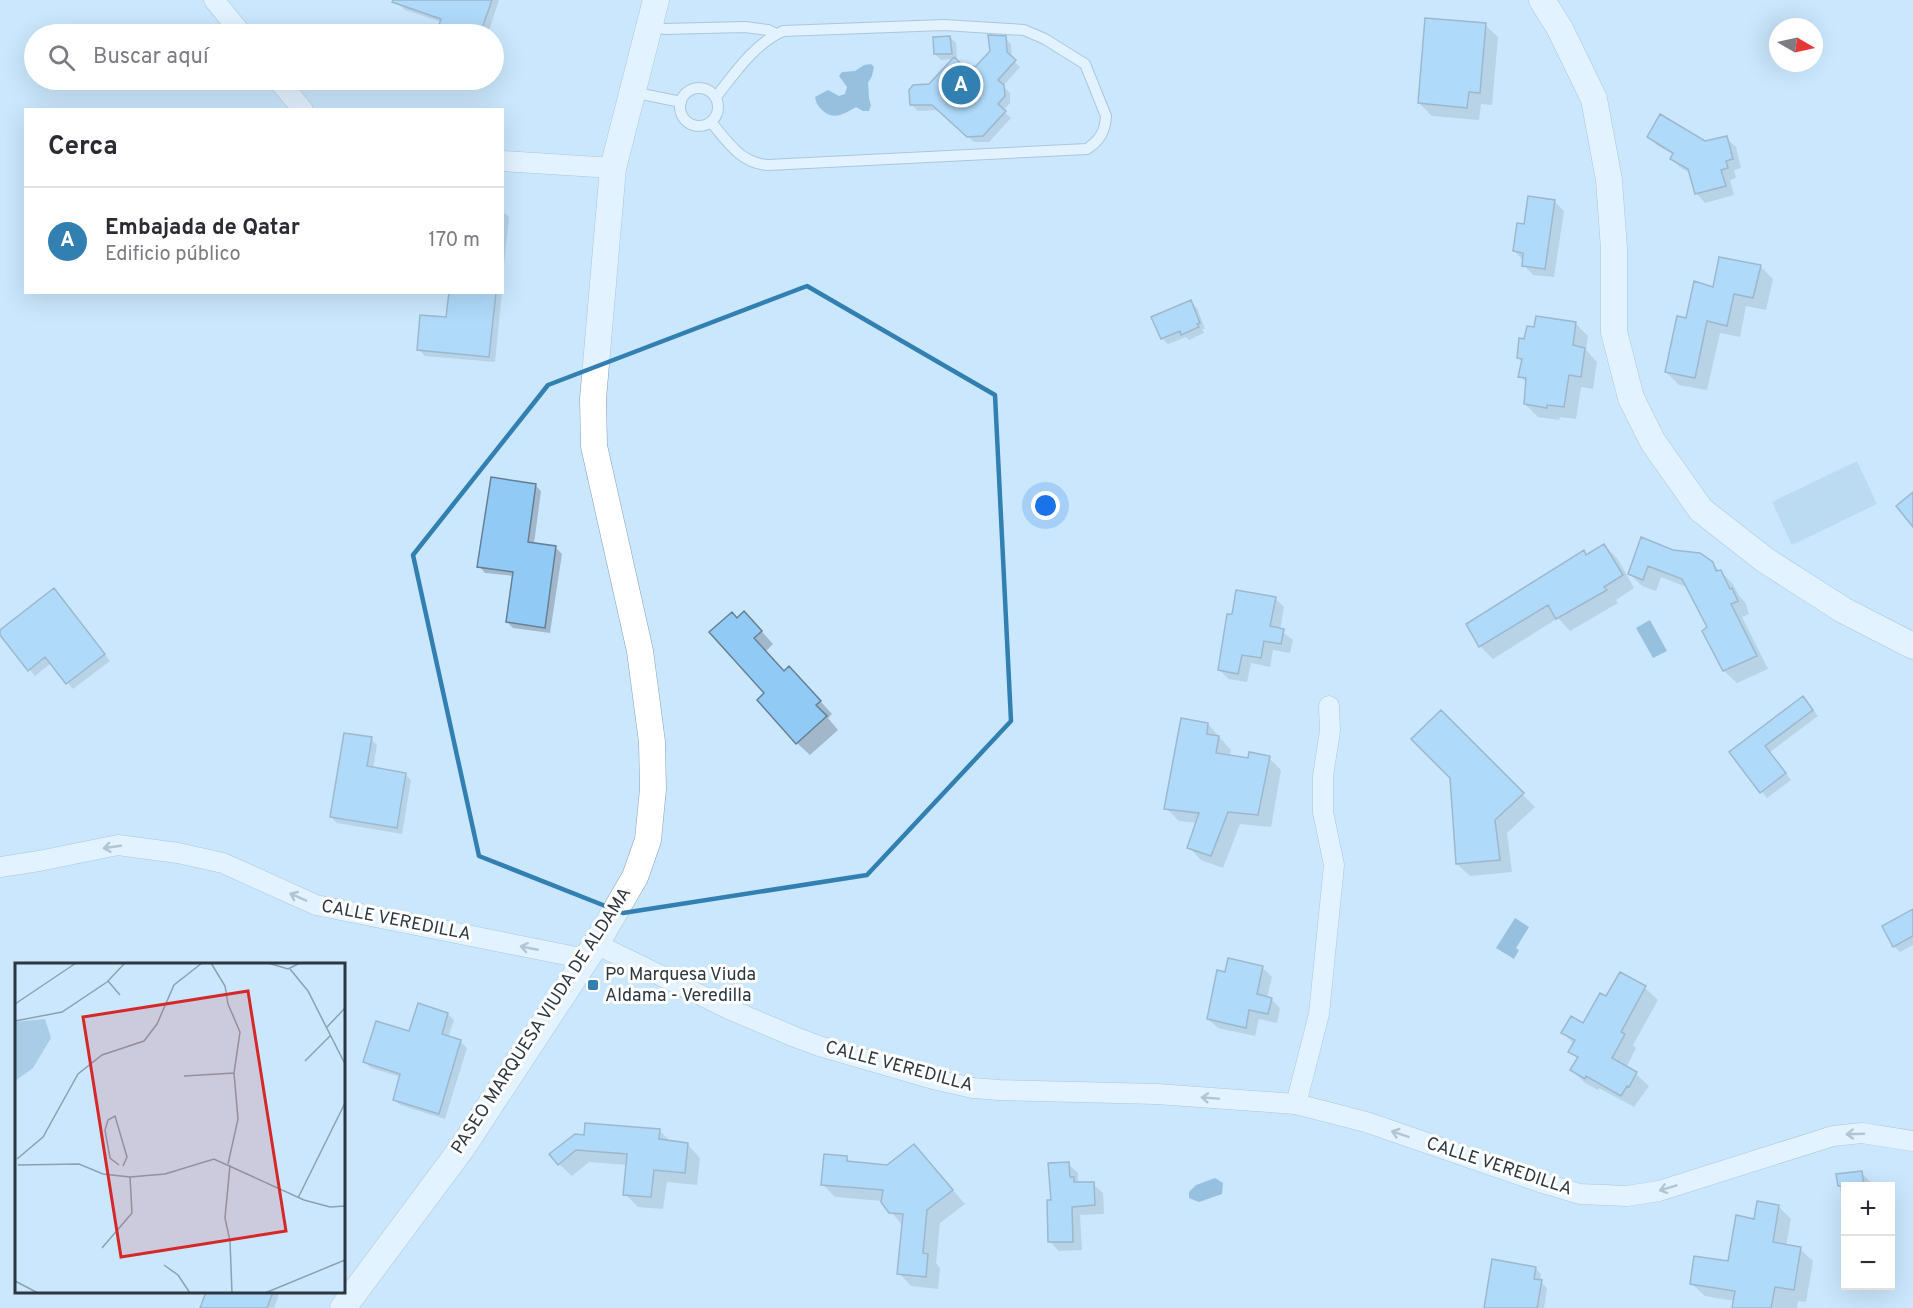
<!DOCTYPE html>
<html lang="es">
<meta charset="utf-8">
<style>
body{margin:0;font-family:Overpass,sans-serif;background:#f2f2f3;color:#2b2b33}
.controls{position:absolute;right:18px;bottom:18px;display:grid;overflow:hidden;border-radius:0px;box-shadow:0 6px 24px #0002}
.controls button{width:54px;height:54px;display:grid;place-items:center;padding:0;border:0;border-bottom:2px solid #e1e1e2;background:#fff;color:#2b2b33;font:30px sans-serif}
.compass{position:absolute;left:1769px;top:18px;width:54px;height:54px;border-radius:50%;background:#fff;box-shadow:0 6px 24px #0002;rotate:99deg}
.you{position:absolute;left:1046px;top:506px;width:21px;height:21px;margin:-15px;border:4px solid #fff;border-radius:50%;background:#1a73e8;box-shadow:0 0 0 9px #1a73e833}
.badge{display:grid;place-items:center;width:39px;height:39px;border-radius:50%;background:#327fb2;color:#fff;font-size:20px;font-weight:700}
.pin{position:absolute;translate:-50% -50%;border:3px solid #fff;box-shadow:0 2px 6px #0006}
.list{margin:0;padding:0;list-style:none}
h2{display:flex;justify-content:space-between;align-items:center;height:78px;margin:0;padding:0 24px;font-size:26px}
h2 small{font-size:20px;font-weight:400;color:#7c7c81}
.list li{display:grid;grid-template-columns:39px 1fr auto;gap:18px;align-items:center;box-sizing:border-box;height:108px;padding:0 24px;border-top:2px solid #e1e1e2}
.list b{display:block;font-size:22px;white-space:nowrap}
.list p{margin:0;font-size:20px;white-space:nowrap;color:#7c7c81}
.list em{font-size:20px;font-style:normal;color:#7c7c81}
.icon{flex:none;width:33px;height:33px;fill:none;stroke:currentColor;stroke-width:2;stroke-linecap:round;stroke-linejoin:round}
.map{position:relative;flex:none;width:1913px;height:1308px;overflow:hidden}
.search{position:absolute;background:#fff;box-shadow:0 6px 24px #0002;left:24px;top:24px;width:480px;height:66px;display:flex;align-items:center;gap:15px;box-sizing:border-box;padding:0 21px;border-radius:33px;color:#7c7c81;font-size:22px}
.panel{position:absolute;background:#fff;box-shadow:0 6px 24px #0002;left:24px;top:108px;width:480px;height:186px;border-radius:0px}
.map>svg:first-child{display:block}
</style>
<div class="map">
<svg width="1913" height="1308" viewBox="0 0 1913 1308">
<rect width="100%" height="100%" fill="#cbe7fd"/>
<!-- green -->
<path fill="#a9cce7" d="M1857 461 1877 504 1792 545 1772 502Z"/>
<!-- water -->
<path fill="#5991ba" d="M871 64 874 67 872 76 868 83C869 90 868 98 871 105L869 111H863L856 107C844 114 834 121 822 110 818 106 816 103 815 97L828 90 839 96 845 94 847 87 839 76 842 72 855 71 864 65Z
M1650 620 1667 651 1653 658 1636 628Z
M1515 918 1529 927 1516 948 1519 950 1514 959 1496 948Z
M1215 1178 1223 1183 1222 1194 1199 1202 1189 1198V1192L1196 1185Z"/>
<!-- shadow -->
<path fill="#0003" d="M400 0H499L488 34H438L442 22 405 10 399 4Z
M1485 25 1498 37 1492 105 1481 104 1479 120 1432 116 1419 103Z
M950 37 956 43 957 59H954L964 68H977L1005 38 1011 44 1012 59 1020 67 1003 86 1010 93V103L1003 111 1011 118 989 142H974L939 110 918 111 912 105 953 59 941 60 935 54Z
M1649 137 1705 143 1726 138 1736 147 1741 168 1734 170 1736 178 1730 180 1734 195 1705 203 1696 193 1690 173 1681 168 1672 159 1674 155 1658 146Z
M1555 202 1564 211 1554 277 1533 275 1524 265V261L1514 251 1526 225Z
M502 211 509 217 502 284Z
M1760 266 1773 279 1766 310 1746 306 1740 337 1720 333 1707 390 1679 385 1666 372 1688 320Z
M450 292H502L495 362 425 356 419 350 447 319Z
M1191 302 1197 308 1205 329H1202L1204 333 1189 340 1186 337 1168 344 1162 338Z
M1575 323 1588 336 1586 350 1597 362 1593 389 1581 387 1576 419 1560 417 1559 420 1538 417 1525 404 1527 383 1520 376 1523 362 1518 357 1526 341Z
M535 485 541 491 534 544 556 548 562 554 550 633 513 628 507 622 514 576 485 573 479 566Z
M1641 539 1712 563 1733 584 1739 596 1745 602 1749 614 1742 617 1768 669 1737 683 1724 671 1704 631 1709 628 1689 588 1661 577 1656 591 1642 586 1629 573Z
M1604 545 1617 558 1634 588 1616 600 1618 603 1570 631 1558 618 1493 659 1480 646 1583 552 1587 556Z
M59 596 110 661 73 689 51 663 35 676 0 632Z
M1275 598 1284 607 1280 630 1293 640 1290 653 1273 650 1270 667 1251 663 1247 682 1229 679 1219 670Z
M737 619 757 626 773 644 766 651 784 672 802 681 832 714 828 718 838 730 810 755 797 743 766 693Z
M1809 704 1818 716 1770 752 1791 780 1767 798 1732 752Z
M1441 712 1535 807 1507 833 1512 872 1470 876 1457 864 1451 777Z
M1208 724 1231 750 1230 756 1249 759 1269 758 1281 770 1271 827 1240 824 1223 868 1201 860 1189 847 1197 823 1179 821 1166 808Z
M371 739 377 745 373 769 405 774 411 780 402 834 337 823 331 817Z
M1913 911V945L1900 952 1894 946Z
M1262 967 1272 977 1267 998 1271 999 1280 1008 1277 1023 1259 1019 1255 1036 1218 1028 1208 1019 1226 974Z
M1620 974 1645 988 1658 1000 1633 1045 1636 1048 1626 1068 1636 1074 1649 1086 1634 1107 1599 1088 1598 1090 1585 1083 1572 1070 1578 1059 1570 1052 1574 1044 1563 1033 1584 1025 1607 998Z
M448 1014 454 1020 448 1038 461 1042 467 1048 445 1119 400 1105 394 1099 401 1077 371 1068 365 1062 410 1033Z
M659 1130 672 1143 688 1145 700 1158 697 1185 667 1182 663 1209 638 1207 625 1194 627 1165 589 1162 572 1176 559 1164 586 1136Z
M914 1146 965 1204 940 1223 936 1263 940 1268 938 1289 911 1286 899 1273 903 1226 882 1201 835 1197 822 1184 846 1158 851 1163 887 1166Z
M1068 1164 1078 1173V1184H1093L1103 1193 1104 1214 1080 1215 1082 1250 1059 1251 1050 1242 1053 1201Z
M1861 1173 1871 1182 1872 1186H1846V1229L1838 1175Z
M1778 1206 1791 1219 1786 1246 1800 1249 1813 1261 1806 1302 1798 1301 1797 1308H1734L1735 1301 1705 1296 1692 1284 1729 1263 1755 1221Z
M1535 1268 1541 1274 1540 1281 1547 1288 1544 1308H1485Z
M208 1292H280L274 1308H202Z"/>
<!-- building -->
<path fill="#90caf5" stroke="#667f93" stroke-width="1.5" d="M393 0H492L480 34H436L441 19 392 2Z
M1425 18 1486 23 1480 93 1469 92 1467 108 1418 103Z
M988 35 1006 36 1007 52 1016 60 998 80 1004 85 1005 96 998 104 1006 111 983 136 967 137 932 105H910L909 90 913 85 929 84 954 57 965 67 976 66 990 51Z
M950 36 952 54H934L933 37Z
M1660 114 1705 141 1727 136 1733 159 1726 161 1728 168 1721 170 1726 186 1695 194 1688 169 1670 159 1673 153 1647 137Z
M1528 196 1555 200 1545 269 1522 266 1523 253 1513 251 1517 223 1524 224Z
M1719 257 1761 265 1753 298 1734 294 1727 326 1707 321 1695 378 1665 372 1677 316 1686 318 1694 281 1713 287Z
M449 292H496L489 357 417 350 420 315 446 317Z
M1191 300 1200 323 1197 324 1199 327 1181 335 1180 331 1161 339 1151 317Z
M1536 316 1576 322 1573 345 1585 348 1581 377 1569 375 1564 407 1547 405V408L1524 404 1526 378 1518 377 1522 359 1517 358 1519 338 1524 339 1527 326 1534 327Z
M491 477 536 484 528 542 556 546 545 628 506 622 513 572 477 567Z
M1913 492V527L1896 506Z
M1641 537 1673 550 1700 553 1713 562 1716 571 1721 570 1730 589 1732 588 1738 601 1731 604 1757 656 1723 671 1702 631 1707 627 1682 579 1648 566 1643 580 1628 574Z
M1604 544 1623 575 1604 587 1607 590 1556 619 1548 605 1479 647 1466 624 1584 550 1586 555Z
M54 588 105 654 66 684 45 657 28 671 0 635V630Z
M1236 590 1276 597 1270 626 1284 629 1281 644 1264 641 1261 658 1242 655 1238 674 1218 670 1227 614H1232Z
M744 611 762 631 754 638 784 671 789 666 821 701 816 705 827 716 796 744 757 700 764 693 709 632 732 612 737 618Z
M1803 696 1813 710 1765 746 1786 773 1760 793 1729 752Z
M1441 710 1524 793 1495 820 1500 860 1456 864 1450 778 1411 739Z
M1181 718 1208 723 1207 734 1219 736 1216 753 1248 758 1249 752 1270 756 1258 815 1228 812 1211 856 1187 848 1199 813 1164 809Z
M344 733 372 737 367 766 406 773 397 828 330 817Z
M1913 909V936L1893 947 1882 926Z
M1228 958 1263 966 1257 994 1272 998 1268 1014 1249 1010 1246 1028 1207 1019 1217 970 1225 972Z
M1620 972 1646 986 1621 1032 1625 1034 1612 1058 1637 1072 1629 1087 1627 1086 1621 1096 1586 1076 1585 1079 1570 1070 1578 1057 1568 1052 1575 1040 1561 1033 1571 1016 1583 1023 1600 993 1606 996Z
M418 1003 448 1013 442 1034 461 1040 439 1114 393 1100 400 1074 363 1062 376 1021 409 1031Z
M585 1123 660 1129 659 1139 688 1143 685 1173 654 1170 651 1197 623 1195 627 1154 576 1150 558 1165 549 1154 575 1134 584 1135Z
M914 1144 953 1190 927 1210 923 1253 928 1254 926 1277 897 1274 903 1214 889 1213 881 1202 883 1190 821 1185 824 1154 847 1156V1161L887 1165Z
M1069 1162 1070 1177H1074V1182H1094L1095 1205 1072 1207 1073 1242H1048L1047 1200H1051L1048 1163Z
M1862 1171 1864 1186H1838L1836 1174Z
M1757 1201 1779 1205 1773 1242 1801 1247 1794 1290 1775 1287 1771 1308H1732L1735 1291 1690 1284 1694 1256 1728 1261 1736 1215 1754 1219Z
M1492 1259 1536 1267 1534 1279 1542 1280 1537 1308H1484Z
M206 1292H273L267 1308H200Z"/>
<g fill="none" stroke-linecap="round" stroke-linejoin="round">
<defs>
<path id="service" d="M650 23 664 29 745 27 768 30 776 34
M680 107a19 19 0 1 1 38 0a19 19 0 1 1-38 0Z
M632 92 681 102
M711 122C727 141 741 164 768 165L1087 149C1100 140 1105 132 1106 116L1085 64 1045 39 1024 30 944 25 783 31C754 44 735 73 716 97"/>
<path id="minor" d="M214 0 242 34
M278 80 303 110
M502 161 613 168
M0 867 39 861 118 845 178 853 223 863 316 905 586 959
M596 944 731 1010 795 1037 819 1046 933 1079 973 1088 999 1090 1157 1094 1296 1104 1366 1122 1546 1184 1580 1194 1627 1196 1659 1191 1833 1136 1862 1133 1913 1141
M1296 1104 1319 1014 1334 865 1323 812V776L1330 731 1329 706"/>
<path id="tertiary" d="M1542 0 1560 29 1594 99 1609 180 1614 249V332L1631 398 1653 442 1701 510 1765 560 1843 610 1913 646
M343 1308 462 1148 596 944 635 877 648 840 653 789 652 742 640 651 594 446 593 399 613 168 656 0"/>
</defs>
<!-- service casing -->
<use href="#service" stroke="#85a0b4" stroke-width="12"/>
<!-- minor casing -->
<use href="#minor" stroke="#85a0b4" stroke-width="21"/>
<!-- tertiary casing -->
<use href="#tertiary" stroke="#85a0b4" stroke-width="27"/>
<!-- service -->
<use href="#service" stroke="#fff" stroke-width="10"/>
<!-- minor -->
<use href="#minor" stroke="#fff" stroke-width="20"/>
<!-- tertiary -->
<use href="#tertiary" stroke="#fff" stroke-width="26"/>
</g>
<!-- one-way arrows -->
<defs><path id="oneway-shaft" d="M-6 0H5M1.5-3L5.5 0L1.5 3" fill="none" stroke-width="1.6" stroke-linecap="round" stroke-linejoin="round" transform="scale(1.5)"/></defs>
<g stroke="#969b9f">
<use href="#oneway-shaft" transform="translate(112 847) rotate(172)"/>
<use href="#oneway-shaft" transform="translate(298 897) rotate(-156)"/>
<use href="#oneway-shaft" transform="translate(529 948) rotate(-169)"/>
<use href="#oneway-shaft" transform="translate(1210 1098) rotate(-176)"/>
<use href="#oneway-shaft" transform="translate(1400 1134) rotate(-161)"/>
<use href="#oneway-shaft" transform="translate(1855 1134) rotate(178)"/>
<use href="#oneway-shaft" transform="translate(1668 1188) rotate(163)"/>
</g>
<!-- marked area -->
<path d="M0 0H1913V1308H0ZM807 286 995 395 1011 721 867 875 623 913 479 856 413 555 548 385Z" fill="#cbe7fd" fill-opacity=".55" fill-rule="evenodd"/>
<path fill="none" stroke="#327fb2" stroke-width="4.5" stroke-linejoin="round" d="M807 286 995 395 1011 721 867 875 623 913 479 856 413 555 548 385Z"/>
<!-- markers -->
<rect fill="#327fb2" stroke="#fff" stroke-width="2" x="587" y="979" width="12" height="12" rx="3"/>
<g text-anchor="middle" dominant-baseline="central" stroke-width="6" stroke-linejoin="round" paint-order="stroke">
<!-- street labels -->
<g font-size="18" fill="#2c373f" stroke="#fff">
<text transform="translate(396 921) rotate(11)">CALLE VEREDILLA</text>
<text transform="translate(542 1021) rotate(-57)">PASEO MARQUESA VIUDA DE ALDAMA</text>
<text transform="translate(899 1067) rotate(15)">CALLE VEREDILLA</text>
<text transform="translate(1499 1167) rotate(18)">CALLE VEREDILLA</text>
</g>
<!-- poi labels -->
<g font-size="18" fill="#2c373f" stroke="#fff" text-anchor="start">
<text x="605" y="975">Pº Marquesa Viuda<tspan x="605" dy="21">Aldama - Veredilla</tspan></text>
</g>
</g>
<!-- overview -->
<g transform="translate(15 963)">
<rect width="330" height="330" fill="#cbe7fd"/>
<path d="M30 56 36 75 18 105 0 118V59Z" fill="#a9cce7"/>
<path fill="none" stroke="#8ba1b1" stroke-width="1.5" d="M196 0 210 23 213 41 225 69 219 110 223 156 213 201M253 0 273 6 285 0M275 6 293 28 330 101M93 18 105 32M0 41 61 0M0 58 47 49 92 19 110 0M312 64 330 45M290 98 316 72M169 113 219 110M2 196 28 174 63 111 87 92 129 78 142 61 159 22 187 0M3 202 64 201 88 211 115 214 150 211 199 196 289 237 315 244 330 243M104 202 95 195 90 167 93 157 100 153 112 194 108 203M215 202 210 255 215 278 217 330M283 235 330 140M87 285 117 250 115 214M149 302 163 312 175 330M0 318 23 330M250 330 330 297"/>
<path fill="#d62828" fill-opacity="0.15" stroke="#d62828" stroke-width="3" d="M233 28 271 268 106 294 68 54Z"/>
<rect width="330" height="330" fill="none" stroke="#2c373f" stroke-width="3"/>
</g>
</svg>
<div class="controls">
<button>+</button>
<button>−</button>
</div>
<svg class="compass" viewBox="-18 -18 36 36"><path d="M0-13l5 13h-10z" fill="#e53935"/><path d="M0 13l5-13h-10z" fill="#7c7c81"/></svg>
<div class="you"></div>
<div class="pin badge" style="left:961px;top:85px">A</div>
<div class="search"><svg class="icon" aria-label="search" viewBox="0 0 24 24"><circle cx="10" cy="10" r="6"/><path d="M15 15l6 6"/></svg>Buscar aquí</div>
<section class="panel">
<h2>Cerca<small></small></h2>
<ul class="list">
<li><span class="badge">A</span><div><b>Embajada de Qatar</b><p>Edificio público</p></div><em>170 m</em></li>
</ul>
</section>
</div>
